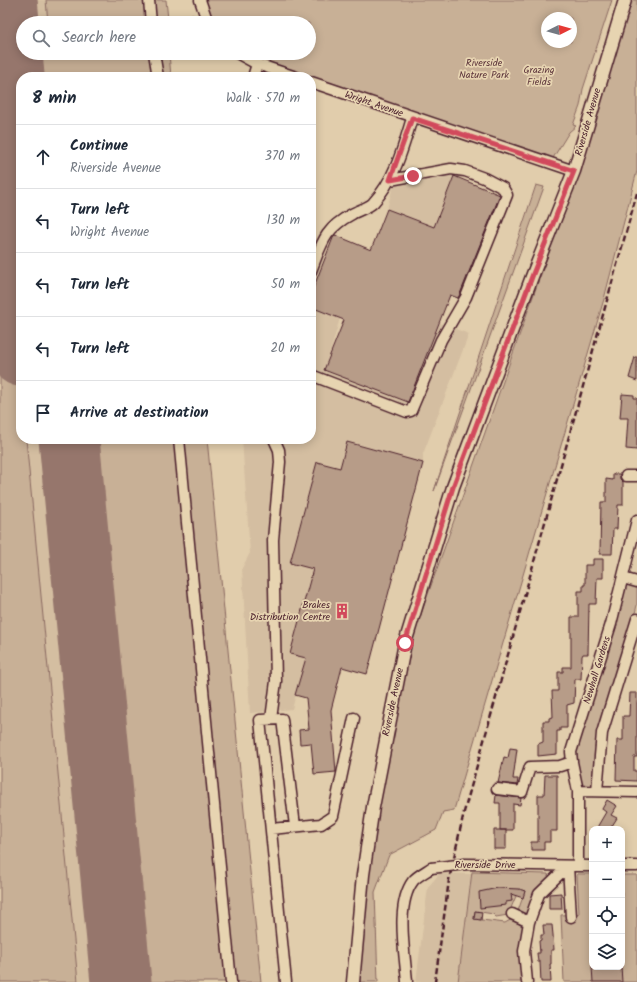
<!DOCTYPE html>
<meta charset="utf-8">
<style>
body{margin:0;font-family:Kalam,sans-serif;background:#f2f2f3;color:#1f2937}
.controls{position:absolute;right:12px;bottom:12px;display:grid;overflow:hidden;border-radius:8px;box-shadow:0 2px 10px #0003}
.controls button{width:36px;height:36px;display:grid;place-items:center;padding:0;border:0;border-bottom:1px solid #e0e1e3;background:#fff;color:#1f2937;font:20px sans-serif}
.compass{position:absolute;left:541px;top:12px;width:36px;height:36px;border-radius:50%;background:#fff;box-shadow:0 2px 10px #0003;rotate:84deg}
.stop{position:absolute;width:12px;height:12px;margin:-9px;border:3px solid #d1495b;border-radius:50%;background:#fff}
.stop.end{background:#d1495b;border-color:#fff;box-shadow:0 1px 4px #0008}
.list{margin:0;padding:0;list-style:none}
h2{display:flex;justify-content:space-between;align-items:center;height:52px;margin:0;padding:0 16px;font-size:17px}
h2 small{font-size:13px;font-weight:400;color:#747a83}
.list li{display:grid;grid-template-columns:26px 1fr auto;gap:12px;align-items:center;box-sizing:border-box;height:64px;padding:0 16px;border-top:1px solid #e0e1e3}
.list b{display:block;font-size:15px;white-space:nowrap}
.list p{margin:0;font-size:13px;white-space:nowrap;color:#747a83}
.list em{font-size:13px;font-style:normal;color:#747a83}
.icon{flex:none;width:22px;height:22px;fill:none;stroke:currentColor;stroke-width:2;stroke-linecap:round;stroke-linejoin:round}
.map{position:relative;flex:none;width:637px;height:982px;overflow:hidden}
.search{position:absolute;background:#fff;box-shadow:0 2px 10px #0003;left:16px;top:16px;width:300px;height:44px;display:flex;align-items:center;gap:10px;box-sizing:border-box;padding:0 14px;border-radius:22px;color:#747a83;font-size:15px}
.panel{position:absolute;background:#fff;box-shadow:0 2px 10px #0003;left:16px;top:72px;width:300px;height:372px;border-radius:16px}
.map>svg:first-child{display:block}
</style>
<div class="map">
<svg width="637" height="982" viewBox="0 0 637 982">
<rect width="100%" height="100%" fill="#e1cdac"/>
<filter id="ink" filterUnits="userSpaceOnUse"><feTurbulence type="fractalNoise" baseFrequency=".025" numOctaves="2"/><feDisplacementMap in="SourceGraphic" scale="8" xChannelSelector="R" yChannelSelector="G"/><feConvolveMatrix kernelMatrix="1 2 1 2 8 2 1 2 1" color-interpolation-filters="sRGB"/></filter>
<g filter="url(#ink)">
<!-- built -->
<path fill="#d4bea1" d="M0 0H158L160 23H23V53H164L166 77H21V439H204L261 982H0Z
M435 172 454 176 434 227 387 209 395 179Z
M311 307 340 318 325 370 408 402 439 323 469 334 423 454V463L347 442 340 468 317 462 290 563 313 569 290 653 306 658 292 709 250 713 242 568 250 553 242 439H311V402L313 392 311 391Z
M440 873 472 874 458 982H416L428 887Z"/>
<!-- green -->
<path fill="#c8b096" stroke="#896860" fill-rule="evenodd" d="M46 0H166L168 19 193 15 196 23H48Z
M200 0H612L583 89 580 106 573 125 576 126 569 132 550 163 311 82V77H296L237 53H309V23H208ZM547 18H571V42H547Z
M631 0H637V171L604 299 454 810 443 812 436 830 389 855 375 892 378 982H360V953L366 885 388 752 409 648 536 288 576 179Z
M31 53H169L171 77H32Z
M0 163 21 383V439H26L78 982H0Z
M536 185 544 187 434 491Z
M69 439H207L261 982H119L93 690 103 677 105 671 101 641 87 626Z
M630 584 637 587V605L594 782 589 786C576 783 577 765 575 754L625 587Z
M472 872 548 874 549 879 527 916 518 911 525 891 519 889 508 915 496 917 493 914 475 911 474 919 505 923 512 919 525 928 522 982H458Z
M577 874H592V967H622V875H637V982H564L561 915 579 914Z"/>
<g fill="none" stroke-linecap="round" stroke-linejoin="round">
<!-- runway -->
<path stroke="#96766c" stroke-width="61" d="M7 0 21 150
M0 136 21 356
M69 439 121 982"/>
</g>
<!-- building -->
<path fill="#b79c88" stroke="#4a1f2b" d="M454 176 500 195 460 294 458 298 450 295 408 402 324 370 344 320 311 307V294L333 238 335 235 371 250 387 209 434 227Z
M635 357H637V381L629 378Z
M622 394 634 395V398H637V450L626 449 628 418H620Z
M347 442 423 463 367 674 342 667 331 710 336 772 314 774 311 743 300 744 299 730 309 729 306 698 295 695 306 658 290 654 313 569 290 563 317 462 340 468Z
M613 474H620V479L623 482V505H618L617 529H613L612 554H600L601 502H606V479L613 480Z
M593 559H603V578H597L596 604H589V605L588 654H583L582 656 581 679H575L574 703 567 705V728H560V731H557V754L538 756V744L543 742V721H549V718L553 717 552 691H558V672H563V667H571V617H578V591H583V585H585V565H593Z
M630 693H637V757H634V771H637V781L616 780 617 740H623V716H629Z
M510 748 517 749 513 779H518L517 785 498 783 504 757 508 758Z
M545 775H557V831H550V842H544V850H531V842H538V795H544Z
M496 795 521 798 520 805 513 804V830H500V803H495Z
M607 800 617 806 611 815 617 818 610 829H596L606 812 602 809Z
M494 830H506V849H494Z
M498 888 519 889 525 891 523 898 511 894 512 901 506 902V905L480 908 479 892Z
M561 893 562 909H549V894Z
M475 911 482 912 481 920 474 919Z
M543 925H552L553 935 554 950H551V964H550L551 982H541L540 962H538L537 953H540L539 941 541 940V935H544Z
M592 967H621L622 982H593Z"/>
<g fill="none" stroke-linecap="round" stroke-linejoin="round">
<defs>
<path id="minor" d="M149 0 151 23
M200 0 208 23
M154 53 158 77
M237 53 257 64 296 77
M253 77 257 64
M311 82 574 171
M311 271C322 243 324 229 352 214 358 210 368 208 373 203 395 179 403 148 412 118
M311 375 407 412 411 411 441 340 466 297 507 195 503 188 484 178 465 171 451 169 390 180
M179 439 231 982
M626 476H637
M623 578 637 582
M271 719 276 681 273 540 280 462 279 450 274 439
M497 789 522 792 530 767 560 766 572 762
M578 791 637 792
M597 791 602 733 637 619
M271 829 321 824 333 816 354 718
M466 864 592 866
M568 866 571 917
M578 866V791L572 762 571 752 611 624 637 520
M622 866H637
M512 914 529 922
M286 982 260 720 282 719 295 826
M407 982C405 953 395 905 413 881 417 876 425 872 431 868
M527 982 524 951 529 922 539 894 568 866"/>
<path id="major" d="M353 982 363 875 373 807 405 643 453 487 533 274 574 171 625 0"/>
</defs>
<!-- minor casing -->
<use href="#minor" stroke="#4a1f2b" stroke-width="13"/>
<!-- major casing -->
<use href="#major" stroke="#4a1f2b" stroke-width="15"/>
<!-- minor -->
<use href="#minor" stroke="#e7d4b1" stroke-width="10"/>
<!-- major -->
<use href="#major" stroke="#e7d4b1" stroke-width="12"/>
<!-- rail -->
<path stroke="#4a1f2b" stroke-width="2.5" stroke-dasharray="6 3" stroke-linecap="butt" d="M435 982 449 880 464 812 637 193"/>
<defs>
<path id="minor-bridge" d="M431 868 466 864"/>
</defs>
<!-- minor-bridge casing -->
<use href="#minor-bridge" stroke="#4a1f2b" stroke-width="13" stroke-linecap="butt"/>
<!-- minor-bridge -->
<use href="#minor-bridge" stroke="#e7d4b1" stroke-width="10"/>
</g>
</g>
<g fill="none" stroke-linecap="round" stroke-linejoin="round" filter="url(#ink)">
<!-- route -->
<path stroke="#d1495b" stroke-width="5" d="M405 643 453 487 533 274 574 171 412 118 390 180 413 176"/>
</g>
<!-- icons -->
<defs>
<symbol id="building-bare" viewBox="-9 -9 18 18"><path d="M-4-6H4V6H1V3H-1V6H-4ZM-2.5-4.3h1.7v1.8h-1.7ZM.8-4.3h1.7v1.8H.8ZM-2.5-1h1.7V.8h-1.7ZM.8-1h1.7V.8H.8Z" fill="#d1495b" stroke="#e7d4b1" stroke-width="2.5" paint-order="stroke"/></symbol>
</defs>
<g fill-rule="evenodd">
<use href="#building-bare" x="331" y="600" width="22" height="22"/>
</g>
<g text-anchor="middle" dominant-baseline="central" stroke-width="3.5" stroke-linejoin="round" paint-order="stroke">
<!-- park labels -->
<g font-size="10" fill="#5d353b" stroke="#e7d4b1">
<text x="484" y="63">Riverside<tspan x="484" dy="12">Nature Park</tspan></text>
<text x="539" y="70">Grazing<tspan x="539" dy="12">Fields</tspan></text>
</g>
<!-- street labels -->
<g font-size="10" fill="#4a1f2b" stroke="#e7d4b1">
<text transform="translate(374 104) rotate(19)">Wright Avenue</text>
<text transform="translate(588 122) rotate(-74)">Riverside Avenue</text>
<text transform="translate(597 670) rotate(-73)">Newhall Gardens</text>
<text transform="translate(393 702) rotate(-78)">Riverside Avenue</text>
<text x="485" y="865">Riverside Drive</text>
</g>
<!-- poi labels -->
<g font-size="10" fill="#4a1f2b" stroke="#e7d4b1" text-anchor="end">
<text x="330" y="605">Brakes<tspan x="330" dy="12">Distribution Centre</tspan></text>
</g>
</g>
</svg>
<div class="controls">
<button>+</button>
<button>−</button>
<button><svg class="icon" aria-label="locate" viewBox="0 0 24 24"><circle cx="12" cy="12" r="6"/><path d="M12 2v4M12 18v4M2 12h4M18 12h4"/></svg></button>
<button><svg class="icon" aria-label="layers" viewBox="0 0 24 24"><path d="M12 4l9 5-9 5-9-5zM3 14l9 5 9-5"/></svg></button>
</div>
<svg class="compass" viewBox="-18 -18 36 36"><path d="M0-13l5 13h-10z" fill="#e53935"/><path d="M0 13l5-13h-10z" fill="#747a83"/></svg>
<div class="stop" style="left:405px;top:643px"></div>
<div class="stop end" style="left:413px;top:176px"></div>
<div class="search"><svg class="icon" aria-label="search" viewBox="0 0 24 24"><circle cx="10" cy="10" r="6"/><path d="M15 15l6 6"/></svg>Search here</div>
<section class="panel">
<h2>8 min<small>Walk · 570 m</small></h2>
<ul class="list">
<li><svg class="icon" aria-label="ahead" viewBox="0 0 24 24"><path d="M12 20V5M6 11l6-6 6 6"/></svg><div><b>Continue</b><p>Riverside Avenue</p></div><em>370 m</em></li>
<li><svg class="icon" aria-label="left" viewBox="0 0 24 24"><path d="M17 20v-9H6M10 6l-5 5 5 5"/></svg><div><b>Turn left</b><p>Wright Avenue</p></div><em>130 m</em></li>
<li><svg class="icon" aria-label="left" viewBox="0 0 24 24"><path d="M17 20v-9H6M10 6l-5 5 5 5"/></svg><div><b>Turn left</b></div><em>50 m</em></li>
<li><svg class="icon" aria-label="left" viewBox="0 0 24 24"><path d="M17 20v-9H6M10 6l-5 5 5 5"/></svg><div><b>Turn left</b></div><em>20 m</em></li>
<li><svg class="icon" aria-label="arrive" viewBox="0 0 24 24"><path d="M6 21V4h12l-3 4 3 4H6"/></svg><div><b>Arrive at destination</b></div></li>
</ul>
</section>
</div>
